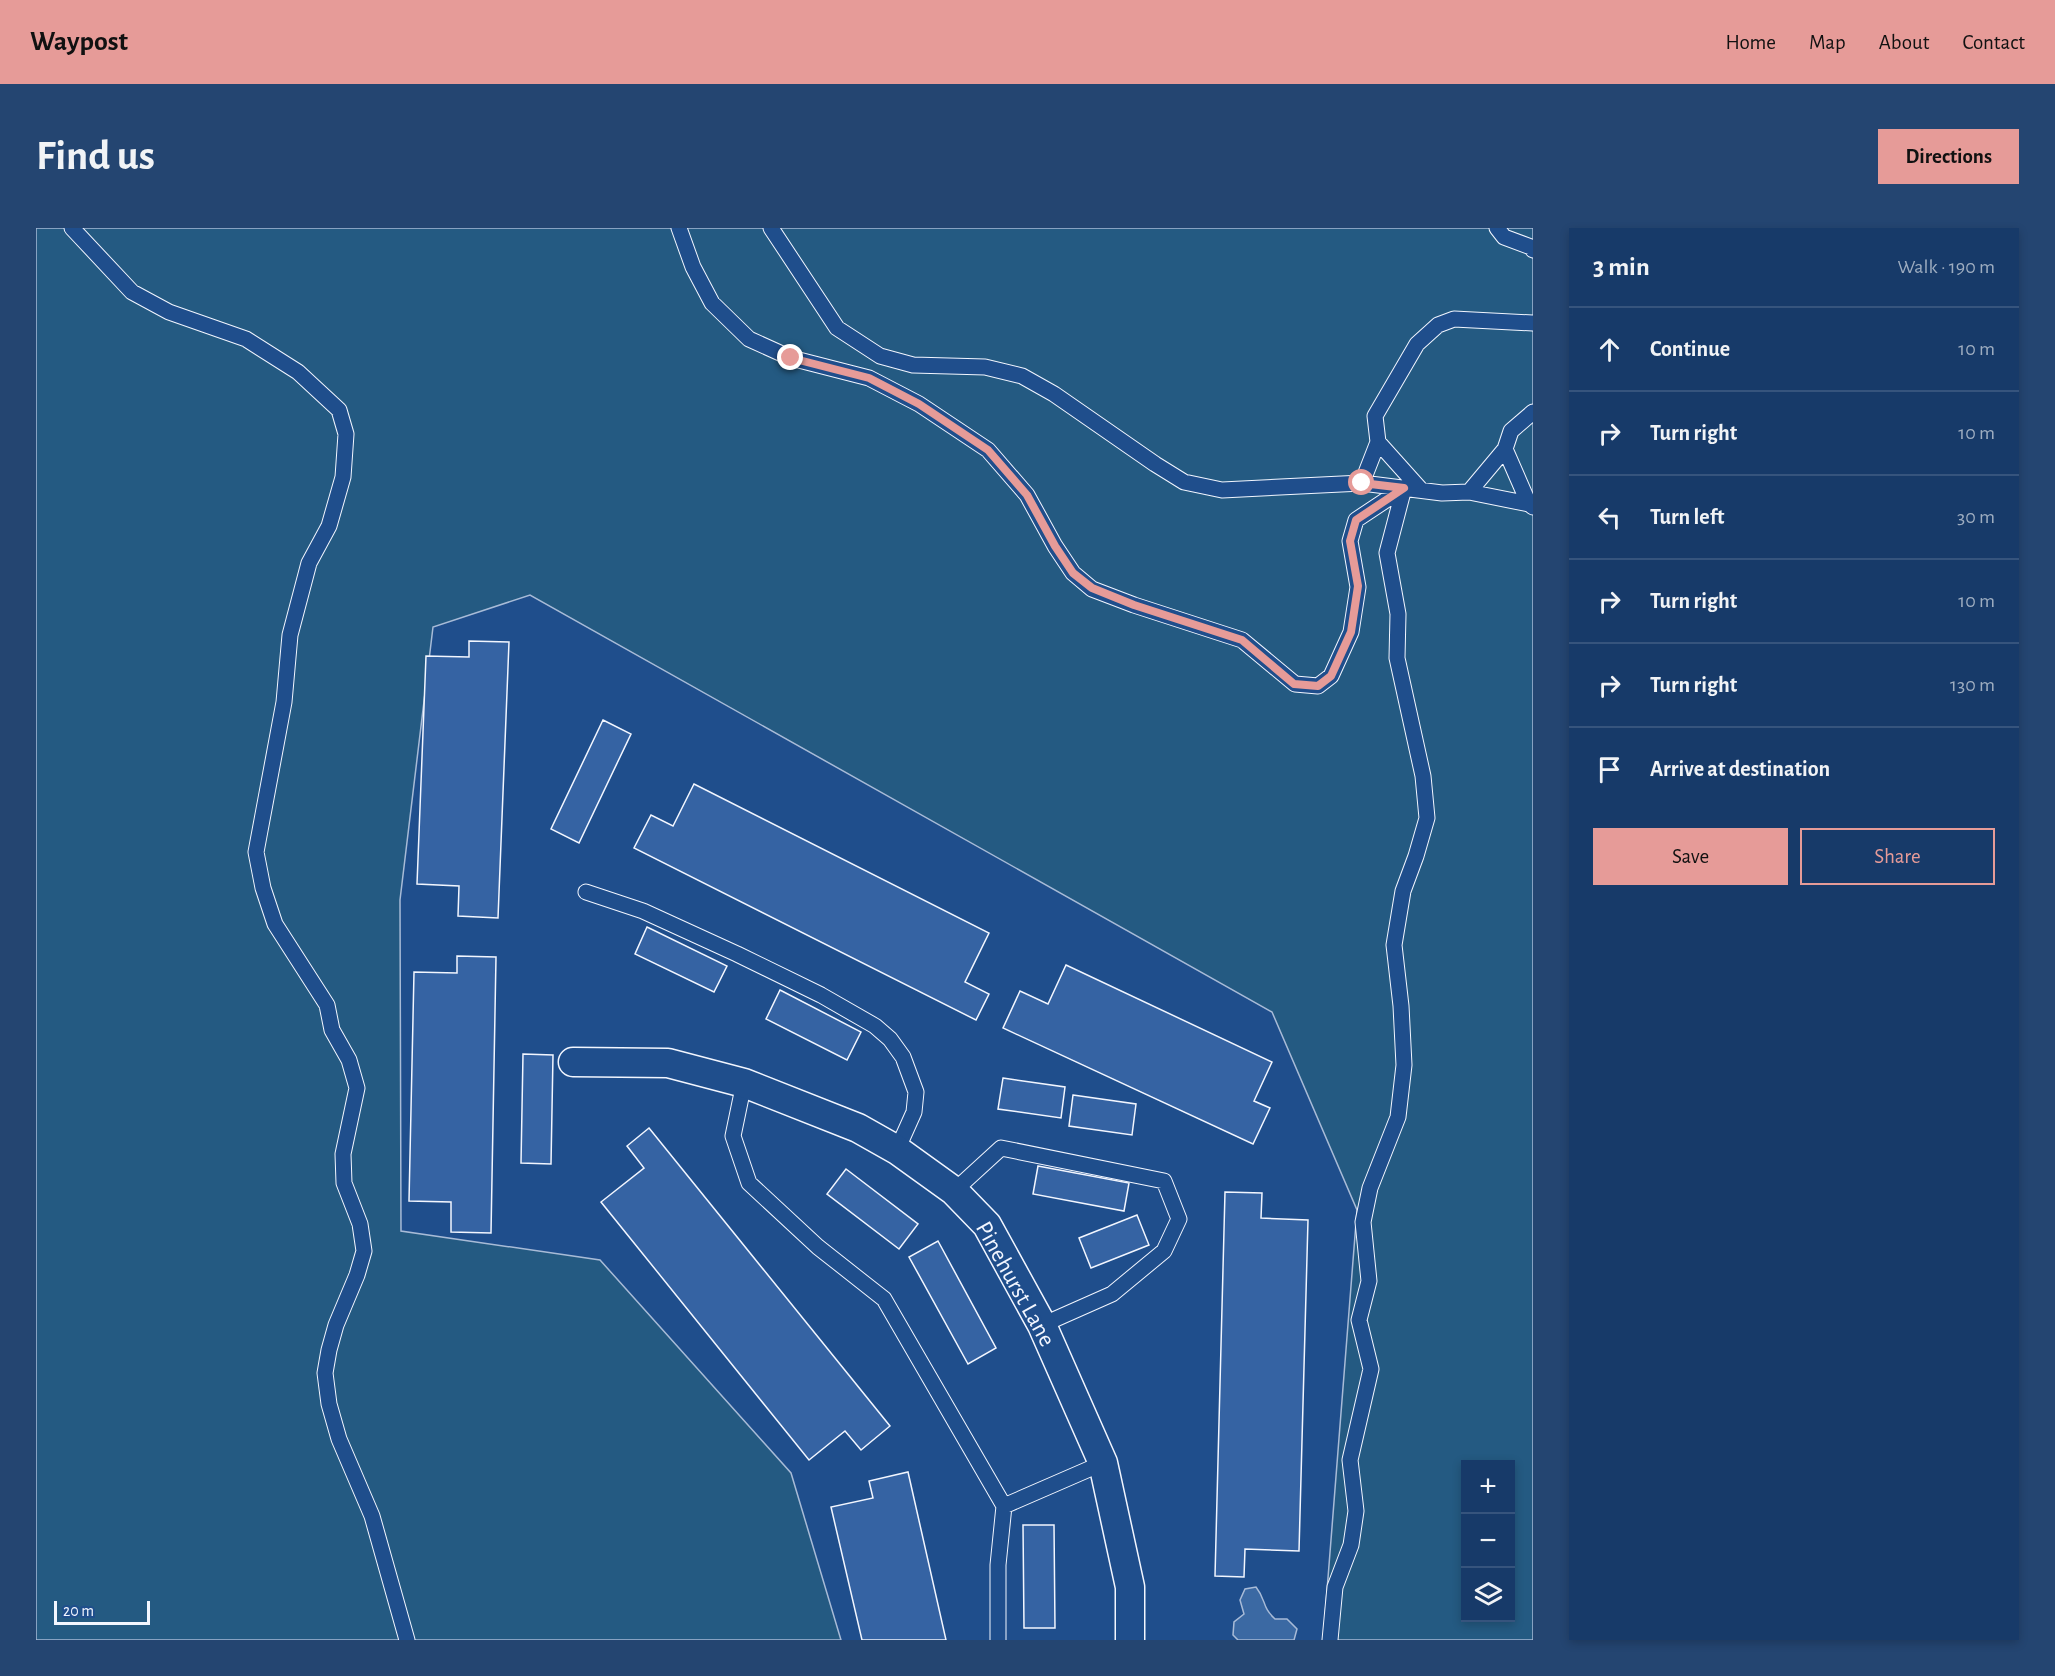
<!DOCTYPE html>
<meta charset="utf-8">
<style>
body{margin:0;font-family:"Alegreya Sans",sans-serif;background:#244571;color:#f1f3f6}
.controls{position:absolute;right:18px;bottom:18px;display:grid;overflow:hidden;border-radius:0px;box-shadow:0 3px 9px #0003}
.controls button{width:54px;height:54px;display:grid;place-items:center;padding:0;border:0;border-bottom:2px solid #36547d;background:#173a69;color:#f1f3f6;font:30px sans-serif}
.scale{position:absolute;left:18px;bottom:15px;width:96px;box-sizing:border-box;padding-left:6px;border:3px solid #f2f6ff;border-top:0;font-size:16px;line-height:21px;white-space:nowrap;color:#f2f6ff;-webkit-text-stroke:4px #1f4e8c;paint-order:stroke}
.stop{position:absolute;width:18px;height:18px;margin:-14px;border:4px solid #e69b98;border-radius:50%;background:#fff}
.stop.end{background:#e69b98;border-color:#fff;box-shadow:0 2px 6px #0008}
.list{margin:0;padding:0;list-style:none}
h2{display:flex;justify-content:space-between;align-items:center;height:78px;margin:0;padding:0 24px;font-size:26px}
h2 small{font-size:20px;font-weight:400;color:#9eadc0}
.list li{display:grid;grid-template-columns:39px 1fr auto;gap:18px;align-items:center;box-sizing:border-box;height:84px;padding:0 24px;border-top:2px solid #36547d}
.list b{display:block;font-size:22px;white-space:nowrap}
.list em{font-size:20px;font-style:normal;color:#9eadc0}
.actions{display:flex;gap:12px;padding:18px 24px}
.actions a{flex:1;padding:14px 0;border:2px solid #e69b98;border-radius:0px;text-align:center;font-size:21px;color:#e69b98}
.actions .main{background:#e69b98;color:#111}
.icon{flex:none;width:33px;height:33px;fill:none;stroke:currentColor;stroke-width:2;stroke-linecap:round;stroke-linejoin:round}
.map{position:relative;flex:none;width:1497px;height:1412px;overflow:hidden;border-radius:0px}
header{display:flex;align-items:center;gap:36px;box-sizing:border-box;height:84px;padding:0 30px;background:#e69b98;color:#111}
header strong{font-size:28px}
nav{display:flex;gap:33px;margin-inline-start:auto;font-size:21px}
.intro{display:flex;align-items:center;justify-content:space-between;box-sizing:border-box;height:144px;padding:0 36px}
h1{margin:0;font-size:42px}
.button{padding:15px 27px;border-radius:0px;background:#e69b98;color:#111;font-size:21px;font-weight:700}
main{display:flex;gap:36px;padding:0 36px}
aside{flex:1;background:#173a69;border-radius:0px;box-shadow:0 3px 9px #0003}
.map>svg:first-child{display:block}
</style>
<header>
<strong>Waypost</strong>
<nav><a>Home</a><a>Map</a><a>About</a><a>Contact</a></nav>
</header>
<div class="intro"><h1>Find us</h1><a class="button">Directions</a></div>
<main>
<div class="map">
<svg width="1497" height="1412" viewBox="0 0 1497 1412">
<rect width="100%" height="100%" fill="#1f4e8c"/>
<!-- green -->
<path fill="#245a82" stroke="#a8bbd7" stroke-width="1.5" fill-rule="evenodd" d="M0 0H1497V1412H1295L1289 1388 1321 982 1236 784 494 367 397 399 364 672 365 1003 564 1032 755 1245 805 1412H0ZM1430 1236H1474V1390H1430Z"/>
<!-- water -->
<path fill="#3b69a3" stroke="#a8bbd7" stroke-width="1.5" d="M1220 1359C1231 1373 1225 1378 1239 1391H1251L1261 1401 1258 1412H1202L1197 1407 1198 1394 1208 1386 1204 1372 1209 1361Z"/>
<!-- building -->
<path fill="#3563a3" stroke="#f2f6ff" stroke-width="1.5" d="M433 413 473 414 462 690 422 688 423 658 381 656 390 428 433 429Z
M567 492 595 506 543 615 515 601Z
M658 556 953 705 929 754 953 766 940 792 598 620 615 587 637 598Z
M611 699 691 738 678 764 599 726Z
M421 728 460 729 455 1005 415 1004V974L373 973 378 744 421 745Z
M1030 737 1236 834 1218 873 1234 880 1217 916 967 800 984 763 1012 776Z
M744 762 825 804 811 832 730 791Z
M487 826 517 827 515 936 485 935Z
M967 850 1029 859 1025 890 962 881Z
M1037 867 1100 876 1096 907 1033 898Z
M613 900 854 1198 825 1222 809 1203 773 1232 565 974 608 940 591 918Z
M1002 938 1093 955 1088 983 997 966Z
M810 941 882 996 863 1021 791 966Z
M1189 964 1226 965 1225 990 1272 992 1263 1323 1209 1321 1208 1349 1179 1348Z
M1101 987 1113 1017 1055 1040 1043 1010Z
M902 1013 960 1120 932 1136 873 1029Z
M872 1244 910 1412H826L795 1279 837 1270 833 1253Z
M987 1297H1018L1019 1400H988Z"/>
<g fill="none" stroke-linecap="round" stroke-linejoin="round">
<defs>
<path id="lane" d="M36 0 96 64 133 84 210 111 262 144 303 182 310 206 307 249 293 298 273 335 254 407 248 474 220 624 227 660 239 696 291 777 296 802 313 832 321 860 307 926 308 955 324 996 328 1023 321 1047 300 1097 293 1122 289 1145 293 1176 303 1211 336 1288 371 1412
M643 0 657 39 676 75 713 111 755 130 833 150 883 176 952 222 991 267 1019 318 1037 345 1056 361 1098 377 1206 412 1259 456 1282 458 1295 448 1315 404 1322 359 1314 313 1320 292 1368 260
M735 0 801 100 844 128 877 137 949 139 986 148 1018 166 1119 236 1148 254 1186 262 1326 255 1406 265 1433 264 1493 276 1497 279
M1461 0 1468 9 1495 19 1497 22
M1342 214 1385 262
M1469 221 1493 276
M1326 255 1342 214 1339 188 1381 116 1402 97 1418 91 1497 95
M1433 264 1469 221 1475 203 1497 184
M550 664 607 683 701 726 785 767 839 798 854 811 867 829 880 864 878 884 861 922
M708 855 697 908 713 955 782 1019 848 1071 968 1278 962 1337V1412
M918 963 965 920 1128 953 1143 991 1128 1023 1076 1066 1006 1097
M968 1278 1067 1235
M1294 1412 1299 1359 1315 1317 1320 1283 1314 1232 1335 1141 1323 1092 1333 1053 1327 994 1334 960 1362 889 1368 837 1365 778 1358 717 1367 663 1380 628 1391 590 1387 548 1361 430 1362 386 1351 325 1368 260"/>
<path id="street" d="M537 834 632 835 708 855 822 900 861 922 918 963 951 997 1006 1097 1067 1235 1094 1359V1412"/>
</defs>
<!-- lane casing -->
<use href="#lane" stroke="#f2f6ff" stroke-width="17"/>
<!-- street casing -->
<use href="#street" stroke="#f2f6ff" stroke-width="31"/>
<!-- lane -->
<use href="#lane" stroke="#1f4e8c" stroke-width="15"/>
<!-- street -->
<use href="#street" stroke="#1f4e8c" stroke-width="28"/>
</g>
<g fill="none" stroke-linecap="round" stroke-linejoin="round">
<!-- route -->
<path stroke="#e69b98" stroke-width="8" d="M755 130 833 150 883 176 952 222 991 267 1019 318 1037 345 1056 360 1098 377 1206 412 1258 456 1282 458 1295 448 1315 404 1322 358 1314 313 1320 292 1368 260 1326 255"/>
</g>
<g text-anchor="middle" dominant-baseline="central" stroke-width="4.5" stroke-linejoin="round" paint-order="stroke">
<!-- street labels -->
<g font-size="24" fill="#f2f6ff" stroke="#1f4e8c">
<text transform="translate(979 1056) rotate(61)">Pinehurst Lane</text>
</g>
</g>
</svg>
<div class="controls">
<button>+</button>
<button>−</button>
<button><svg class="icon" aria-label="layers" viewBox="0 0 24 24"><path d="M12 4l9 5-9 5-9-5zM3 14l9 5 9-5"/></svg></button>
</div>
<div class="scale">20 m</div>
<div class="stop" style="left:1326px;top:255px"></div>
<div class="stop end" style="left:755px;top:130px"></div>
</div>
<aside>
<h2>3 min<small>Walk · 190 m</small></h2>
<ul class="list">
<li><svg class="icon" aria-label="ahead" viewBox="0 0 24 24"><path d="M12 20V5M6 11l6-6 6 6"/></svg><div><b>Continue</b></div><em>10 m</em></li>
<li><svg class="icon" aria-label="right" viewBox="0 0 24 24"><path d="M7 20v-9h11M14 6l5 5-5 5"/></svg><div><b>Turn right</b></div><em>10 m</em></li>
<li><svg class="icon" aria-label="left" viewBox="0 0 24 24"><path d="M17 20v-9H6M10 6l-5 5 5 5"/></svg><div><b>Turn left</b></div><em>30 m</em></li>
<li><svg class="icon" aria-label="right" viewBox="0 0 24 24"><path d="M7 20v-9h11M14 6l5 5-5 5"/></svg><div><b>Turn right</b></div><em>10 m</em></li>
<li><svg class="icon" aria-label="right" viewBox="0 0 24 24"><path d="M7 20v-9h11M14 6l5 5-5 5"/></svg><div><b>Turn right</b></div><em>130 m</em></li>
<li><svg class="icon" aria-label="arrive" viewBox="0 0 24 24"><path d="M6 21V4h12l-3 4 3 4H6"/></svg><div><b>Arrive at destination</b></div></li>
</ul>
<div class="actions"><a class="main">Save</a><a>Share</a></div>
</aside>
</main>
